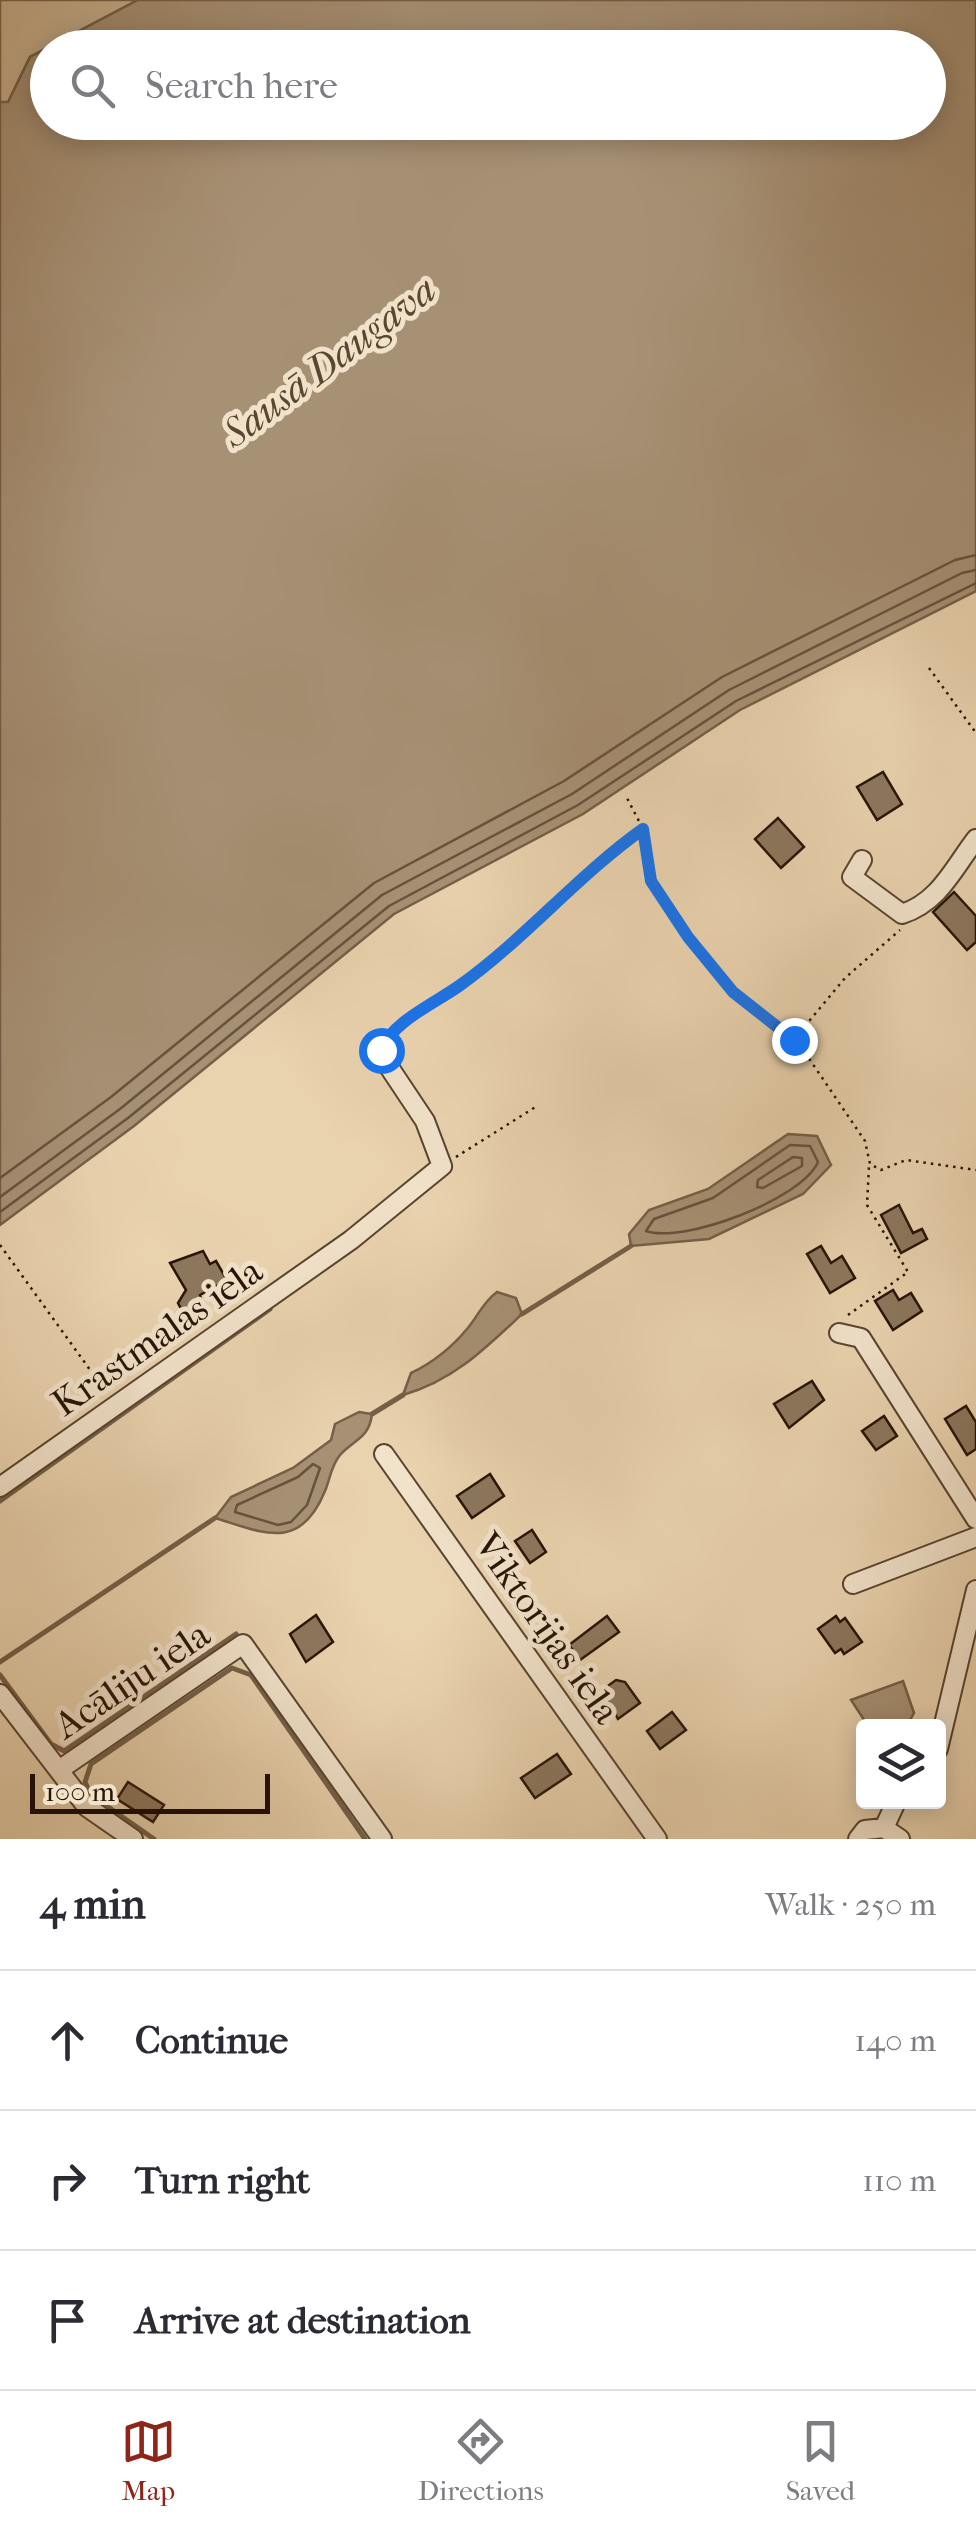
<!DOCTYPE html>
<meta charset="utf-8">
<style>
body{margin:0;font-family:"IM FELL French Canon",serif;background:#f2f2f3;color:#2b2b33}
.controls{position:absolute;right:30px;bottom:30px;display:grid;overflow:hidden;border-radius:10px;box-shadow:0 5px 25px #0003}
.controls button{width:90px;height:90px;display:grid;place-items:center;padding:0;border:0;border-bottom:2px solid #e1e1e2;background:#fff;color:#2b2b33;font:50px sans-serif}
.scale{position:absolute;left:30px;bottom:25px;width:240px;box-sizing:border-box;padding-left:10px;border:5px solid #271405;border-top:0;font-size:28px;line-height:35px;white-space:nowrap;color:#271405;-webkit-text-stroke:8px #f1e2ca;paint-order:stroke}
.stop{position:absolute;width:30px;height:30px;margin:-22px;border:8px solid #1a73e8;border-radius:50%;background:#fff}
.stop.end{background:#1a73e8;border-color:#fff;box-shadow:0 2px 10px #0008}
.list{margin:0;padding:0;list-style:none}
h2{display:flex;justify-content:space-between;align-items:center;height:130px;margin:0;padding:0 40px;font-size:42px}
h2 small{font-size:32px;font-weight:400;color:#7c7c81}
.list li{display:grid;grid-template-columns:65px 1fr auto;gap:30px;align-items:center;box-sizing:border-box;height:140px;padding:0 40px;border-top:2px solid #e1e1e2}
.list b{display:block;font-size:38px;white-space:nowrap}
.list em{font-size:32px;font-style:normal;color:#7c7c81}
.icon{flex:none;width:55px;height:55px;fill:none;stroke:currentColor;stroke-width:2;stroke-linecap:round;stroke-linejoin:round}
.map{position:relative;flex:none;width:976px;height:1839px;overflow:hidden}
.search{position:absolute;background:#fff;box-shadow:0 5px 25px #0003;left:30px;right:30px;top:30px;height:110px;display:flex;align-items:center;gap:25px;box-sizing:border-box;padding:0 35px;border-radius:55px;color:#7c7c81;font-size:38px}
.sheet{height:550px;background:#fff}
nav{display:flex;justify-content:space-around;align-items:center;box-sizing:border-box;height:140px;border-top:2px solid #e1e1e2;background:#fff;font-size:28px;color:#7c7c81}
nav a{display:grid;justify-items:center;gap:5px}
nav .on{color:#8f2418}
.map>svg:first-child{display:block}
</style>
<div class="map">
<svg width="976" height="1839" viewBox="0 0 976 1839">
<rect width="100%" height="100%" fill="#e9d2ae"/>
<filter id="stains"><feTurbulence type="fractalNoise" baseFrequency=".002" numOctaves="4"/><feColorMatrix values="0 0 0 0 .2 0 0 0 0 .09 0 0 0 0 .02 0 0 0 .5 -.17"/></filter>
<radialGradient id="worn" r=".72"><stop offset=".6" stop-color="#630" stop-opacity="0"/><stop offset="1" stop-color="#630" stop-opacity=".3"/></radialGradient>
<!-- green -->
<path fill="#c8b291" stroke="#78634b" stroke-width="2.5" d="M0 0H138L30 57 8 103 0 102Z"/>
<!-- water -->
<path fill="#a79175" stroke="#745f48" stroke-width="2.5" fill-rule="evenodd" d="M138 0H976V591L740 710 583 814 394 914 134 1126 0 1225V102H8L30 57ZM48 48H928V122H48Z
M788 1134 817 1136 831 1165 803 1194 709 1239 631 1246 629 1234 649 1210 708 1189Z
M497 1292 516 1298 522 1314C486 1348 453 1381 403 1395L411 1373C432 1363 452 1347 467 1329 478 1316 483 1302 497 1292Z
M359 1412 372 1414C369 1439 354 1439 340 1455 331 1466 330 1479 325 1491 300 1552 264 1533 215 1518L231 1497 293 1468 331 1440 335 1424Z
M903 1681 914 1713 909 1722 868 1726 851 1700Z"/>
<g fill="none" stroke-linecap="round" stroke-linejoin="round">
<!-- shore -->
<path stroke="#67523d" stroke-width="2.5" d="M790 1145 810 1146 818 1162C802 1199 684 1244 646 1231L654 1219 713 1198Z
M793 1157 802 1158V1166L763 1188 757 1187 758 1180Z
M0 1178 111 1097 374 883 564 781 722 677 955 560 976 555
M0 1197 120 1109 382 895 572 794 729 690 962 573 976 570
M0 1212 128 1118 389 906 578 805 736 701 976 583
M313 1464 320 1468 307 1505 291 1522 278 1525 235 1512 237 1505 298 1477Z"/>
<!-- stream -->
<path stroke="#745f48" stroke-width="5" d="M522 1314 631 1246
M372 1414 403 1395
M0 1501 270 1309
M0 1662 215 1518
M0 1675 51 1744 64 1751 236 1634
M154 1839 91 1795 85 1782 91 1764 232 1668 251 1675 365 1839"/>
</g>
<!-- building -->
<path fill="#8c775d" stroke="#271405" stroke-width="2.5" d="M883 772 902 804 877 820 857 787Z
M778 818 804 847 781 868 755 839Z
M954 892 976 916V942L967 950 933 912Z
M899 1205 913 1233 922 1229 927 1239 901 1253 881 1215Z
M821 1246 831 1263 842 1256 855 1278 830 1293 807 1254Z
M203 1251 210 1264 216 1261 227 1280 200 1295 203 1306 185 1316 178 1303 186 1290 170 1263Z
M893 1290 899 1300 911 1293 922 1311 893 1330 875 1301Z
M812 1381 824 1400 789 1428 774 1404Z
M966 1406 976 1422V1449L967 1455 945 1419Z
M884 1416 897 1436 876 1450 862 1431Z
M490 1474 504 1496 472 1518 457 1496Z
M532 1530 546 1552 530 1563 515 1541Z
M316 1615 333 1642 306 1662 290 1634Z
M607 1616 619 1632 580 1660 569 1645Z
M836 1616 840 1622 845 1618 862 1642 844 1654 841 1649 835 1653 818 1629Z
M616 1680 625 1682 640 1703 618 1719 602 1690Z
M672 1712 686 1730 660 1749 647 1731Z
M557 1754 571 1774 535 1798 521 1778Z
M128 1782 164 1805 153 1822 117 1799Z"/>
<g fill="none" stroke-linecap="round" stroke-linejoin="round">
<defs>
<path id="minor" d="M862 860 852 877 902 914C939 902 953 869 976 839
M839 1333 861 1338 976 1519
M384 1454 657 1839
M0 1487 351 1240 442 1166 425 1121 383 1058
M853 1584 976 1537
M0 1694 87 1807 133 1839
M938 1749 976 1590
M59 1770 243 1644 382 1839
M884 1828 896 1802
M884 1828 900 1839
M858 1839 865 1830 884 1828"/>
</defs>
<!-- minor casing -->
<use href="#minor" stroke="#58442f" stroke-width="22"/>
<!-- path -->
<path stroke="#271405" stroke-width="2.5" stroke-dasharray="2.5 5" stroke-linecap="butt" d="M929 668 976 733
M643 829 651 881 688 937 733 992 794 1040 808 1057 865 1141 870 1164 881 1170 906 1160 976 1170
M795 1038 845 978 900 930
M384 1042C411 1012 452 993 484 967 540 924 586 870 643 829L627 798
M456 1157 537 1106
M0 1245 106 1392
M848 1315 908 1272 867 1205 869 1166"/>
<!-- minor -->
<use href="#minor" stroke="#f1e2ca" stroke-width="18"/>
</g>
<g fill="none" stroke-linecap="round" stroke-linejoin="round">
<!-- route -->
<path stroke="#1a73e8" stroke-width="12" d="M381 1050C392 1022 435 1003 459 986 525 939 577 876 643 829L651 881 688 937 733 992 794 1040"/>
</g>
<g text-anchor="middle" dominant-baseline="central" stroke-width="10" stroke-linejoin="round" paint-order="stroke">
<!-- street labels -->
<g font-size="38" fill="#271405" stroke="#f1e2ca">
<text transform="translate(157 1337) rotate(-35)">Krastmalas iela</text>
<text transform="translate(547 1628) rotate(55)">Viktorijas iela</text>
<text transform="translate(132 1680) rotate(-34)">Acāliju iela</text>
</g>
<!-- water labels -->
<g font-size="40" font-style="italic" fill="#5a4632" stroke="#f1e2ca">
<text transform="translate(329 362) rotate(-37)">Sausā Daugava</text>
</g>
</g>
<rect width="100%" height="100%" filter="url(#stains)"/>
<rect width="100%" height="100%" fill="url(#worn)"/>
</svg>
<div class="controls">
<button><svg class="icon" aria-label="layers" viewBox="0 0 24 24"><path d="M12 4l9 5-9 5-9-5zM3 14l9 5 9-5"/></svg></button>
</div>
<div class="scale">100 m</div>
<div class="stop" style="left:381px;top:1050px"></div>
<div class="stop end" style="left:794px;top:1040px"></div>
<div class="search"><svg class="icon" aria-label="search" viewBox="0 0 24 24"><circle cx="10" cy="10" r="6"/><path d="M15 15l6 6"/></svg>Search here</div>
</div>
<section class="sheet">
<h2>4 min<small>Walk · 250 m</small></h2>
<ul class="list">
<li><svg class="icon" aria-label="ahead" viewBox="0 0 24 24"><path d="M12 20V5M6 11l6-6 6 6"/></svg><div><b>Continue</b></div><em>140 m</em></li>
<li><svg class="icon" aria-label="right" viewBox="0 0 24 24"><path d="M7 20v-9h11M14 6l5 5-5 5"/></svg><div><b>Turn right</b></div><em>110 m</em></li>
<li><svg class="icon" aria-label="arrive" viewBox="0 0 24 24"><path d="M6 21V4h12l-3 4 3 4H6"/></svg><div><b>Arrive at destination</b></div></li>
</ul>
</section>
<nav>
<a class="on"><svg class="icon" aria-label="map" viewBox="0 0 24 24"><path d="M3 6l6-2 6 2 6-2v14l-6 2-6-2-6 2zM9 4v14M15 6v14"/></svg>Map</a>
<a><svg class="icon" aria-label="directions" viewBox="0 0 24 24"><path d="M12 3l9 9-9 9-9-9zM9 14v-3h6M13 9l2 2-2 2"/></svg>Directions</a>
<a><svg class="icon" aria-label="saved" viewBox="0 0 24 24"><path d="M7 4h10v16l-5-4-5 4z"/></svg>Saved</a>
</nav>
